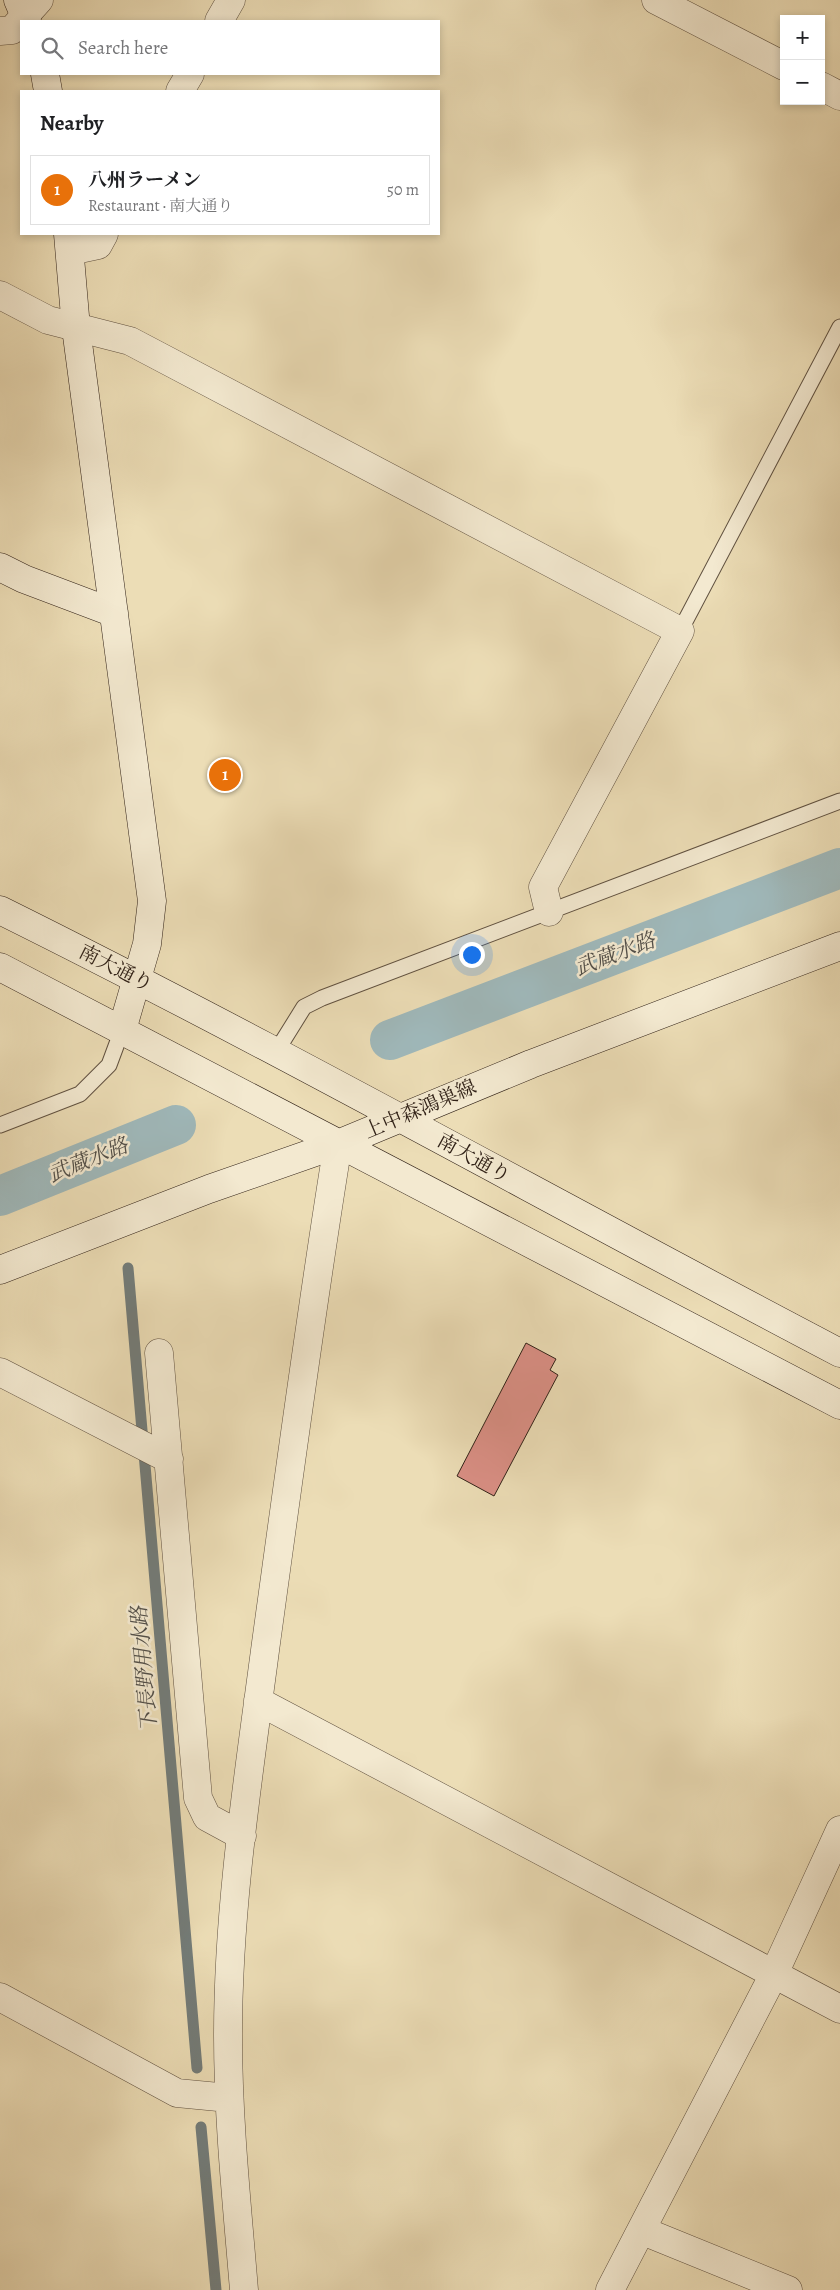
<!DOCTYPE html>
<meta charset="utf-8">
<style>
body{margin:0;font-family:Alegreya,"Noto Serif JP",serif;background:#f2f2f2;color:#202124}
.controls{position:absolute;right:15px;top:15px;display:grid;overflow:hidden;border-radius:0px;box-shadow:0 2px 8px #0003}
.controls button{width:45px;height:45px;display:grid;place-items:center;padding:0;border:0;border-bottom:1px solid #e0e0e0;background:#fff;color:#202124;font:25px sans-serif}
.you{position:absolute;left:471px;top:954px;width:18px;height:18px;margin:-12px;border:4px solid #fff;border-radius:50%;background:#1a73e8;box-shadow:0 0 0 8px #1a73e833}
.badge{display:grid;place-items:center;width:32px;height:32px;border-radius:50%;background:#ea580c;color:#fff;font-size:16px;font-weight:700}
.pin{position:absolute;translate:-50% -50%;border:2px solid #fff;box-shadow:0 1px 5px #0006}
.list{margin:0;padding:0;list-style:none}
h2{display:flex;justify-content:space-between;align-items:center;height:65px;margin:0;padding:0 20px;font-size:21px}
h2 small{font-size:16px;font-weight:400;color:#757577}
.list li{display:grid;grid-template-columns:32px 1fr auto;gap:15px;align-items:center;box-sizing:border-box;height:70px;margin:0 10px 10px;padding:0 10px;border:1px solid #e0e0e0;border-radius:0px}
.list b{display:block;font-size:19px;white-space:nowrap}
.list p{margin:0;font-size:16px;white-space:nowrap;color:#757577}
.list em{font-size:16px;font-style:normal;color:#757577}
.icon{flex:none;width:28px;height:28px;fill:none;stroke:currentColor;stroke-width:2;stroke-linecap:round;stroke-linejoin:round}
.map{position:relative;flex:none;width:840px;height:2290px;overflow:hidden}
.search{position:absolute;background:#fff;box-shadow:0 2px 8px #0003;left:20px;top:20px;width:420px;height:55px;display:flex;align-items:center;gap:12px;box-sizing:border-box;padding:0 18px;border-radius:0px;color:#757577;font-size:19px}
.panel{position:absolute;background:#fff;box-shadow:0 2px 8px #0003;left:20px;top:90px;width:420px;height:145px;border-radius:0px}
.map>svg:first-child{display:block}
</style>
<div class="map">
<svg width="840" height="2290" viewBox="0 0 840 2290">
<rect width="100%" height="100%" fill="#ecddb6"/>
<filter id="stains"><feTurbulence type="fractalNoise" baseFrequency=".004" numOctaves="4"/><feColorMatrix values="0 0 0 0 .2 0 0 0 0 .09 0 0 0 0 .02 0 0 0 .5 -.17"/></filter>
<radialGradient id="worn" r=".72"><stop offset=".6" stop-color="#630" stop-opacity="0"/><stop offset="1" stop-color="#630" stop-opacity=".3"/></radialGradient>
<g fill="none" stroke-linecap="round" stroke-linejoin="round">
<!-- stream -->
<path stroke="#737c79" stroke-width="11" d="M128 1268 197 2068
M201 2127 216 2290"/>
<!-- canal -->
<path stroke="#9fb8ba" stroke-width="40" d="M390 1040 840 868
M0 1196 176 1125"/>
</g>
<!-- building -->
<path fill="#da8f85" stroke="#312218" d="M526 1343 556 1359 550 1370 558 1375 494 1496 457 1476Z"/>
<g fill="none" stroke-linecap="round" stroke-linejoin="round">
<defs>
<path id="lane" d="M680 631 840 327
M276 1052 304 1007 322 998 840 801
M0 1125 80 1094 109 1065 122 1030"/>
<path id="street" d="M656 0 784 66
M219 21 231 0
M0 31 12 30 39 0
M821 86 840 96
M180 91 190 74
M70 251 98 245 104 234
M0 295 48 320 130 341 680 631 543 887 549 912
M159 1353 198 1798 207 1817 242 1836
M0 1372 169 1459
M258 1701 840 2009
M0 1997 177 2093 229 2098
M643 2231 788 2290
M244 2290C237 2205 228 2120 228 2035 228 1904 249 1773 266 1643 289 1476 311 1310 338 1144
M610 2290 774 1974 840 1830"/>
<path id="secondary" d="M18 0 27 21
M45 74 48 91
M68 234 76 328 152 901 147 944 122 1030
M0 567 24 579 114 613
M0 910C284 1051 559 1206 840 1353
M0 967 840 1405
M0 1270 209 1189 338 1144 531 1064 840 946"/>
</defs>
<!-- lane casing -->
<use href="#lane" stroke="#605140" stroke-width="17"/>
<!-- street casing -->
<use href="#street" stroke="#605140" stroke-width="29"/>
<!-- secondary casing -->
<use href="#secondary" stroke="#312218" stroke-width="29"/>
<!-- lane -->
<use href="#lane" stroke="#f3e9d0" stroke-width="15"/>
<!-- street -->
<use href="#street" stroke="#f3e9d0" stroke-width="28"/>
<!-- secondary -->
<use href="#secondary" stroke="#f3e9d0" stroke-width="28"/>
</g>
<g text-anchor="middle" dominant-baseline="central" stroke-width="5" stroke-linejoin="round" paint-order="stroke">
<!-- street labels -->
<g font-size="20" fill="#312218" stroke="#f3e9d0">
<text transform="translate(116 968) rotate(27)">南大通り</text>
<text transform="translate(420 1109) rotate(-23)">上中森鴻巣線</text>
<text transform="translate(474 1158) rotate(29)">南大通り</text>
</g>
<!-- water labels -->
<g font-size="21" font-style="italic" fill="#524f49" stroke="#f3e9d0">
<text transform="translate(615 954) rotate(-21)">武蔵水路</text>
<text transform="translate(88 1160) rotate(-22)">武蔵水路</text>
<text transform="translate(144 1669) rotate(-95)">下長野用水路</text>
</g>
</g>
<rect width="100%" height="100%" filter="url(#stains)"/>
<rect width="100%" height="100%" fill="url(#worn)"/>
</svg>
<div class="controls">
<button>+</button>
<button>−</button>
</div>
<div class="you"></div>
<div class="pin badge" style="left:225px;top:775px;background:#e8710a">1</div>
<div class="search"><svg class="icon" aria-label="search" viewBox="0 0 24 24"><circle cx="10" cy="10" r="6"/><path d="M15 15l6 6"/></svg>Search here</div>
<section class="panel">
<h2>Nearby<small></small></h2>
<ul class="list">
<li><span class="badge" style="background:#e8710a">1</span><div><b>八州ラーメン</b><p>Restaurant · 南大通り</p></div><em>50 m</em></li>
</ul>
</section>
</div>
